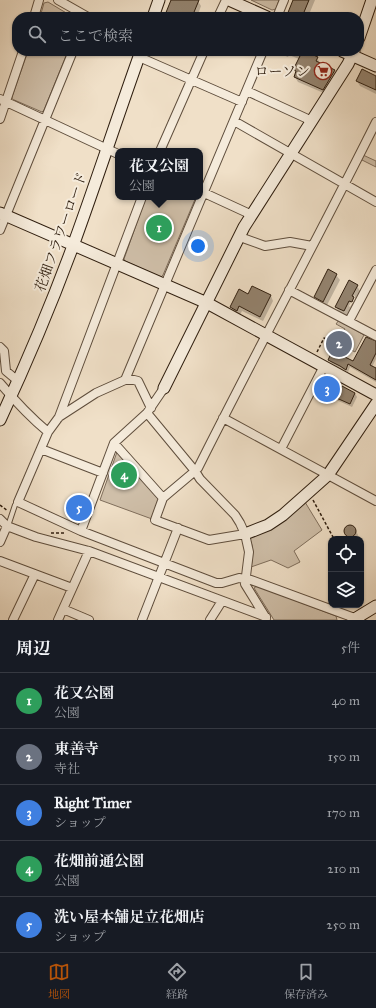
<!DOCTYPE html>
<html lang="ja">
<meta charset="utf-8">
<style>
body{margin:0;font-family:"IM FELL Great Primer","Noto Serif JP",serif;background:#20242c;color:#f1f3f6}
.controls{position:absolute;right:12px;bottom:12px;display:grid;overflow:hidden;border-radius:8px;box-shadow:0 1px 3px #0004}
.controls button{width:36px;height:36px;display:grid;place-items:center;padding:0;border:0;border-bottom:1px solid #363941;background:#171b24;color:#f1f3f6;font:20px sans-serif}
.you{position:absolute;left:198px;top:246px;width:14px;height:14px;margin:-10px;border:3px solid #fff;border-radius:50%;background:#1a73e8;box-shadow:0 0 0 6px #1a73e833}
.badge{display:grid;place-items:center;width:26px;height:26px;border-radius:50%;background:#b45309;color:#fff;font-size:13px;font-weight:700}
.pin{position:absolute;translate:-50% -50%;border:2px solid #fff;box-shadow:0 1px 4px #0006}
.popup{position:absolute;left:115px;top:148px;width:88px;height:52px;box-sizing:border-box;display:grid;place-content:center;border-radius:8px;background:#171b24;filter:drop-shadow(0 1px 3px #0005);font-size:13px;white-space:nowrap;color:#9ea1a6}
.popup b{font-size:15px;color:#f1f3f6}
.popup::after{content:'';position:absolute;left:50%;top:100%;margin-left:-8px;border:8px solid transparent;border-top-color:#171b24}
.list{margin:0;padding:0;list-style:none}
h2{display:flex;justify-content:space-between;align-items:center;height:52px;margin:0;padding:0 16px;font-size:17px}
h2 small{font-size:13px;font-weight:400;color:#9ea1a6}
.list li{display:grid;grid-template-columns:26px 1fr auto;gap:12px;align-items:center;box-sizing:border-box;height:56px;padding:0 16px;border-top:1px solid #363941}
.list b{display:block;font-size:15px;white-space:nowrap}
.list p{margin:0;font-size:13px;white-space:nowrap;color:#9ea1a6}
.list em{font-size:13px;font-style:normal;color:#9ea1a6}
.icon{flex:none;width:22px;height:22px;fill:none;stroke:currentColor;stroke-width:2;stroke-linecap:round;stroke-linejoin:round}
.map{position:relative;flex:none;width:376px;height:620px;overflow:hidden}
.search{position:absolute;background:#171b24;box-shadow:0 1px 3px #0004;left:12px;right:12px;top:12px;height:44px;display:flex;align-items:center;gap:10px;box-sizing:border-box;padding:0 14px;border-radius:16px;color:#9ea1a6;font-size:15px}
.sheet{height:332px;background:#171b24}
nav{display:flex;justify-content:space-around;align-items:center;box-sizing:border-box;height:56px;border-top:1px solid #363941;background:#171b24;font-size:11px;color:#9ea1a6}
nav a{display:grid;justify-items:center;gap:2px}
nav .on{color:#b45309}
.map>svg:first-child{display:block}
</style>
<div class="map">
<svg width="376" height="620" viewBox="0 0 376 620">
<rect width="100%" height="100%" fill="#f0e0c8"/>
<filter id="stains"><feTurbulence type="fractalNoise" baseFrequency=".005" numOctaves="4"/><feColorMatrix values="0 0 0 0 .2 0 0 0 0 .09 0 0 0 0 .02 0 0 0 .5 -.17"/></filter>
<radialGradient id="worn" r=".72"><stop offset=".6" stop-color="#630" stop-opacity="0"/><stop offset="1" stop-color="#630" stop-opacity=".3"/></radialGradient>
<!-- green -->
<path fill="#cfbfa9" stroke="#7f6e5c" d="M251 0H279L276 9 272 10Z
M48 2 73 17H40L44 3Z
M28 51H68L44 110 42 112 12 99V97Z
M363 155 376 161V167L360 159Z
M146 197H196L163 275 161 277 125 261 124 259Z
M339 320 364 335 355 352 346 347 349 342 340 338 345 329 336 324Z
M117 452 159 497 152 519 100 500Z
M305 502 322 530 294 551 300 562 288 568 271 560 251 567C253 556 254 549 250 539L251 537Z
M257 586 336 616 337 620H274L254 588Z"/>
<!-- shadow -->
<path fill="#0003" fill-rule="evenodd" d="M172 0H196L198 1 201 6 197 17H167L166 15Z
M294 0H315L308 17H289L288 15Z
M281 51H303L317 58 320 63 335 71 338 76 326 94 298 82 295 77 297 73 295 70 299 59 289 55 288 57 283 55Z
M376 77V94L360 86 357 81Z
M336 275 340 280 326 307 318 302 315 297Z
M357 286 360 291 355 301 357 304 355 307 352 306 347 316 339 312 336 307ZM355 295V299L350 307 349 306Z
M253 287 271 296 273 301 263 321 242 311 240 315 234 312 231 307 249 296Z
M376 343V359L372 367 376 369V382L350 367 348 372 331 363 329 360 346 345 348 348 344 357 354 362Z
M341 390 355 393 357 397 352 407 334 399V400L321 394 319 391Z
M350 526 354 527 358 535 357 539H349L345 531 346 527Z"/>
<!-- building -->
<path fill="#93836f" stroke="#2f1e0f" d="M171 0H199L192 17H170L165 15Z
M293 0H309L302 17H291L287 15Z
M288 51H304L318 57 316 61 335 70 323 90 294 77 296 71 294 70 296 66H295L300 56Z
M362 69 376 76V90L356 81Z
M328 269 337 274 323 302 314 297Z
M349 280 358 285 352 296 354 297 352 302 349 301 344 311 335 307Z
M252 286 271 295 260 317 239 306 237 311 230 307 239 289 248 294Z
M366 337 376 341V353L370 365 376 368V380L348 364 346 370 340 366 328 360 338 339 347 344 341 355 353 361Z
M323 380 341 389 342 386 355 393 350 404 332 396V397L317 391Z
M344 531a6 6 0 1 1 12 0a6 6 0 1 1-12 0Z"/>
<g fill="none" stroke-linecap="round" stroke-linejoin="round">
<defs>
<path id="lane" d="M8 526 15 505 18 502"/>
<path id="street" d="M58 0 88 17
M34 17 39 0
M218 17 226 0
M277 17 284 0
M139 57 242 102
M247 91 312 121
M0 99 118 154
M0 119 23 51
M234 121 376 202
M160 151 204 51
M200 191 252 215
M0 230 73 51
M240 237 265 246 290 242 312 246
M289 290 376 336
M349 321 376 270
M0 347 4 351 6 371 18 381
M125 380 263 51
M0 383C15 401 30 417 48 432
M151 408 138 381 134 380H125L96 393 59 417 48 432 18 502 81 531 216 583H222L239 578 251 580 360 620
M147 413 195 471 200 479 235 515 240 523 245 534 249 552 245 584 266 618
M59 417 142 197
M223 418 376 501
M114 443 163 498
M41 449 103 473
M281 449 324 366
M0 519 7 526 36 537 89 551 266 617
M81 531 114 443 147 413 164 388
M245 534 209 540 155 520 163 498 195 471 198 468C256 352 318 238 376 122
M0 542 7 526
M0 561 72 588
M63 609 89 620
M13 620 35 574
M58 620 89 551
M142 620 178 528
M210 620 222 601"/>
<path id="secondary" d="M229 0 267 17
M153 17 159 0
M359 38 372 0
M342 51 376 66
M0 213 207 303 376 395
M164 388 244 227 348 64 354 51
M0 420C27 362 52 303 74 243 97 180 118 115 141 51
M245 534 268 525 283 515 328 475 376 404
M353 620 376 606"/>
</defs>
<!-- lane casing -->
<use href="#lane" stroke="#5f4e3d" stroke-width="6"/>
<!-- street casing -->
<use href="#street" stroke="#5f4e3d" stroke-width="10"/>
<!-- secondary casing -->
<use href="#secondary" stroke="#2f1e0f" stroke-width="13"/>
<!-- path -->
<path stroke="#2f1e0f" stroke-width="1.5" stroke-dasharray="3 2" stroke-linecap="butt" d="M317 352 324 338 333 342
M313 500 334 539
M0 505 8 511
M51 533H65"/>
<!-- lane -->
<use href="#lane" stroke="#f5ebdb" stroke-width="4"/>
<!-- street -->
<use href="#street" stroke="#f5ebdb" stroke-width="8"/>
<!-- secondary -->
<use href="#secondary" stroke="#f5ebdb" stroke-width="11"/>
</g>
<!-- icons -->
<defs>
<symbol id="supermarket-ring" viewBox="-11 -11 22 22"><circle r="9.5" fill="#f5ebdb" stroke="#8f2418" stroke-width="1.5"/><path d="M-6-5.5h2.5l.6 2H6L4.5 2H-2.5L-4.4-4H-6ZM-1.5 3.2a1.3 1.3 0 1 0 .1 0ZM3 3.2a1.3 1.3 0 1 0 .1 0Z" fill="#8f2418"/></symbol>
</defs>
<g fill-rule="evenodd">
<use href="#supermarket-ring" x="313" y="61" width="20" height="20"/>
</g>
<g text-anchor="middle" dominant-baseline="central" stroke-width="4" stroke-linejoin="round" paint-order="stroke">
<!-- poi labels -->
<g font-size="14" fill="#2f1e0f" stroke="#f5ebdb" text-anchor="end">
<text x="310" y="71">ローソン</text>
</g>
<!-- street labels -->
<g font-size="14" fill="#2f1e0f" stroke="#f5ebdb">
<text transform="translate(61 232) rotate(-70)">花畑フラワーロード</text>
</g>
</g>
<rect width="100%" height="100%" filter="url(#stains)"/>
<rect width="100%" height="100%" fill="url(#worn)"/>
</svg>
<div class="controls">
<button><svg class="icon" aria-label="locate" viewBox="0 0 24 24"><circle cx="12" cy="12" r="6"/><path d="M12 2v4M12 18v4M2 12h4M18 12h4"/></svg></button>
<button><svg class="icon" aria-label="layers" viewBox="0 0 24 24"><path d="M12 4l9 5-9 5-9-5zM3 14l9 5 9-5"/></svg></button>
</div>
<div class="you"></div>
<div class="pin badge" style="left:159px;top:228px;background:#2e9e5b">1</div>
<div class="popup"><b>花又公園</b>公園</div>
<div class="pin badge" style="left:339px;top:344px;background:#6b7280">2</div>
<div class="pin badge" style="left:327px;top:389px;background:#3f7fe0">3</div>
<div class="pin badge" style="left:124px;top:475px;background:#2e9e5b">4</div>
<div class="pin badge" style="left:79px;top:508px;background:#3f7fe0">5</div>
<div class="search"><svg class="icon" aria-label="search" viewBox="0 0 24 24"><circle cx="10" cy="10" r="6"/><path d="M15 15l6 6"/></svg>ここで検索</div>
</div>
<section class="sheet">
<h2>周辺<small>5件</small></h2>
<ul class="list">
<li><span class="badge" style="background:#2e9e5b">1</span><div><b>花又公園</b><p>公園</p></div><em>40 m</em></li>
<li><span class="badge" style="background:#6b7280">2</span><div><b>東善寺</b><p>寺社</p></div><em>150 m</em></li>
<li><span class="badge" style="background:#3f7fe0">3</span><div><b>Right Timer</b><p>ショップ</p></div><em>170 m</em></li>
<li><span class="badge" style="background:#2e9e5b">4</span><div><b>花畑前通公園</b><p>公園</p></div><em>210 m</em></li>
<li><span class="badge" style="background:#3f7fe0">5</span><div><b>洗い屋本舗足立花畑店</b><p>ショップ</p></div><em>250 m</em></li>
</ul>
</section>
<nav>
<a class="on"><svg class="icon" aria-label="map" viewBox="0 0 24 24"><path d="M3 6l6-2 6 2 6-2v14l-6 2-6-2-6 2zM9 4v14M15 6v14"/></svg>地図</a>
<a><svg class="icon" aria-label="directions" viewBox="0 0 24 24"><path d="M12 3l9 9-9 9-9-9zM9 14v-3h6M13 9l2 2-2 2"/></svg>経路</a>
<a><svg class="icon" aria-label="saved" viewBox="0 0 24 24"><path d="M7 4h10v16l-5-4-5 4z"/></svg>保存済み</a>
</nav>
